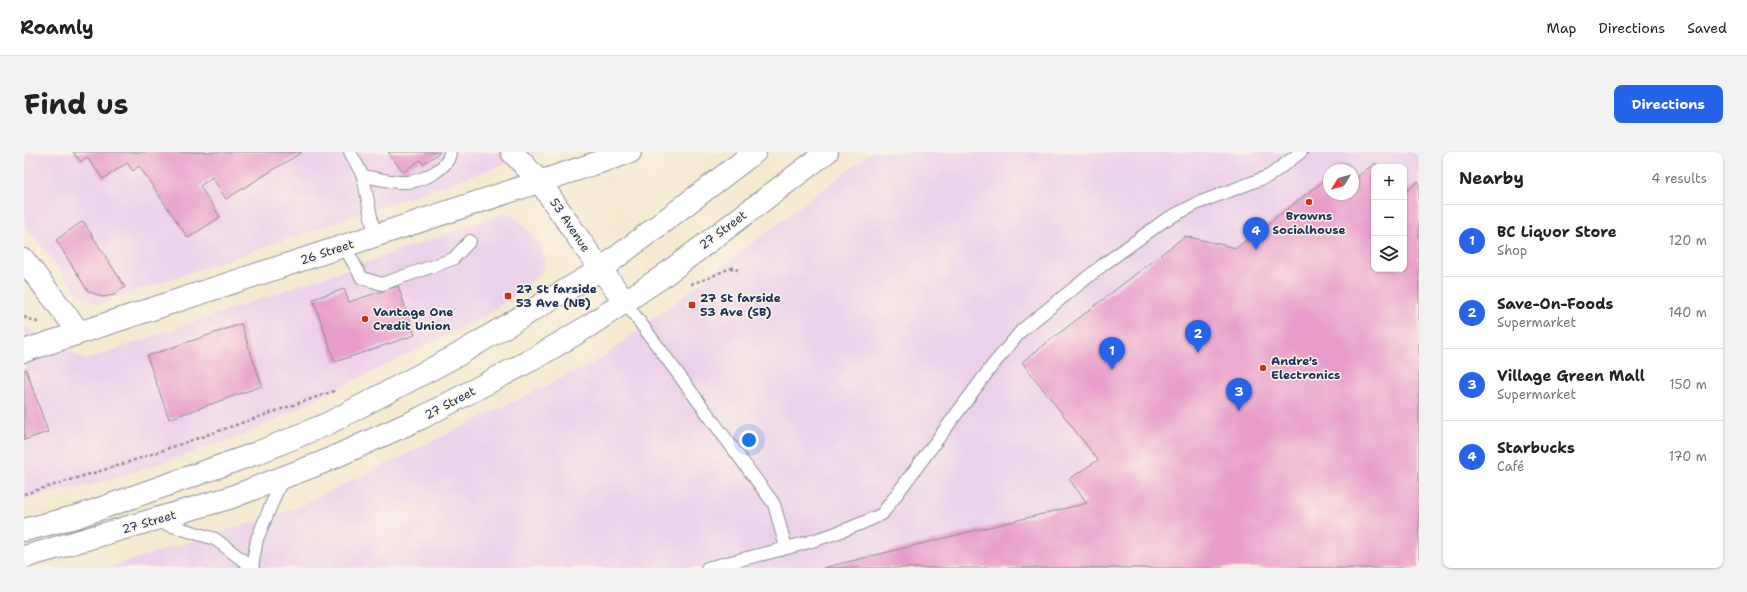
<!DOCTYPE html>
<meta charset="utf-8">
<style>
body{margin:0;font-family:"Shantell Sans",sans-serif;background:#f2f2f2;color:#222}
.controls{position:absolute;right:12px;top:12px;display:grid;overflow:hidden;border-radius:8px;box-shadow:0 1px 3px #0004}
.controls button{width:36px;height:36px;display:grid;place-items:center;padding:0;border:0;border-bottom:1px solid #e0e0e0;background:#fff;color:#222;font:20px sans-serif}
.compass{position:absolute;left:1299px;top:12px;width:36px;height:36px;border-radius:50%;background:#fff;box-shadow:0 1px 3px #0004;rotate:233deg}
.you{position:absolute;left:725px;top:288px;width:14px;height:14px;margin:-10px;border:3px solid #fff;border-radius:50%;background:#1a73e8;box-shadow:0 0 0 6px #1a73e833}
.badge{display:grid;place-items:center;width:26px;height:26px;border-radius:50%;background:#2563eb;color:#fff;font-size:13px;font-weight:700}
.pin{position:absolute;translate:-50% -33px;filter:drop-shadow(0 1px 2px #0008)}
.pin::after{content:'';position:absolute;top:21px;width:14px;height:12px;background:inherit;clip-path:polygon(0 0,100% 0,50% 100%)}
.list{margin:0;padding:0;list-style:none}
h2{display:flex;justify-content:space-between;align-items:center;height:52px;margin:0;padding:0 16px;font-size:17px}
h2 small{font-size:13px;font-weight:400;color:#767676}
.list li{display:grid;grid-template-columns:26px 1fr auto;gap:12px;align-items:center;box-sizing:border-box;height:72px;padding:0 16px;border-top:1px solid #e0e0e0}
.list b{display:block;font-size:15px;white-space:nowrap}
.list p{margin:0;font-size:13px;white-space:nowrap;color:#767676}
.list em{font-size:13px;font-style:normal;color:#767676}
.icon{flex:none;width:22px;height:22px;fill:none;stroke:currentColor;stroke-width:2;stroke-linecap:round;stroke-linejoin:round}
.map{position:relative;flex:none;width:1395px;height:416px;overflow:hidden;border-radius:8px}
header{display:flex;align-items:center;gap:24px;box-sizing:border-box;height:56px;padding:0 20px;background:#fff;border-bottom:1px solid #e0e0e0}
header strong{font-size:19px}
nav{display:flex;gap:22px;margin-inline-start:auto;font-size:14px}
.intro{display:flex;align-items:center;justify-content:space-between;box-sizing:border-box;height:96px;padding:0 24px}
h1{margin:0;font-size:28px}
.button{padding:10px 18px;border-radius:8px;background:#2563eb;color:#fff;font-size:14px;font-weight:700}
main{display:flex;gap:24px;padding:0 24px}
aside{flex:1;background:#fff;border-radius:8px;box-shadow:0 1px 3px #0004}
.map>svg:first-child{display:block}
</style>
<header>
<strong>Roamly</strong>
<nav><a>Map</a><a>Directions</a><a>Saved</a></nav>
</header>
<div class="intro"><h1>Find us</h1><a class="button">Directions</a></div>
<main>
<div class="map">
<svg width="1395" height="416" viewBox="0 0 1395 416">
<rect width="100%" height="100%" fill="#fcf5e5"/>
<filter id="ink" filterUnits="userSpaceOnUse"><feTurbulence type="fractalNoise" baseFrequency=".025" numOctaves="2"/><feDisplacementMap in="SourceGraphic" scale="8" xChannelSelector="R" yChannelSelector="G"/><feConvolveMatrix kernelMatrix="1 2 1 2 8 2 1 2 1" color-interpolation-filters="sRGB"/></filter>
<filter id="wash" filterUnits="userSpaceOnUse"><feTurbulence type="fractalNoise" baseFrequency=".012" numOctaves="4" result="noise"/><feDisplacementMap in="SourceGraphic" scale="16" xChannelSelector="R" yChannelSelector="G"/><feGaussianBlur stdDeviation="0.9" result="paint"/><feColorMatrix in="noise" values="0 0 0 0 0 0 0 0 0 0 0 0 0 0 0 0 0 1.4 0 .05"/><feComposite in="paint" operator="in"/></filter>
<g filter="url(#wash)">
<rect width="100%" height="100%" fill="#f5e9d0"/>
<!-- built -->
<path fill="#ecd1ea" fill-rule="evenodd" d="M0 0H516L74 152 59 145 51 138 0 71Z
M848 0H1395V416H82L268 358 575 208ZM1350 15H1380V117H1350ZM1305 18H1329V42H1305Z
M484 61 502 75 514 89 521 106 517 122 463 163 218 284 82 329 0 348V174L61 208Z"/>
<g id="blocks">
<!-- building -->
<path fill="#e89ccb" d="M49 0H278L202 47 188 25 176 34 196 65 164 86 115 14 109 19 103 11 79 27 63 5 57 10Z
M364 0H416L399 12 396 8 379 20Z
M1351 11 1354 15H1350V117H1380V41L1395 29V416H799L1063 351 1045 327 1074 308 998 210 1161 84 1212 96 1305 25V42H1329V28Z
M59 69 101 135 90 143 79 145 64 139 32 88Z
M374 134 391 183 311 210 289 147 320 137 325 150Z
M217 172 238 234 145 267 123 204Z
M2 217 24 280 0 288V218Z"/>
</g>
</g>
<g filter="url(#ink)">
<use href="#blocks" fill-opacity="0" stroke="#888c97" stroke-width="1"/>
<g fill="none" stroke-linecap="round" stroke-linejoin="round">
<defs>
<path id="service" d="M326 0 339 24 351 85
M339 24C353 26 368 31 383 30 398 29 425 17 426 0
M320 94 338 126 358 132 429 107 446 89
M601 150 750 352 762 396
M132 369 191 387 229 416
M228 415 233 387 258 327
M683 416C741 401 804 389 858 362L968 214 998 178 1080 112 1141 68 1174 51 1245 24 1277 0"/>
<path id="minor" d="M488 0 516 30 562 97 601 150
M0 108 55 180
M0 199 606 0"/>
<path id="secondary" d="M0 378 55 364 233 301 303 272 432 204 577 117 731 0
M0 405 205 346 297 311 397 266 511 206 563 175 638 125 803 0"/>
</defs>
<!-- service casing -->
<use href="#service" stroke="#888c97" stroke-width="14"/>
<!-- minor casing -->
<use href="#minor" stroke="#888c97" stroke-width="24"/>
<!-- secondary casing -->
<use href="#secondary" stroke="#888c97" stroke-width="24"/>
<!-- path -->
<path stroke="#888c97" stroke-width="2.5" stroke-dasharray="3 3" stroke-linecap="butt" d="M667 132 682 127 704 117 708 116 714 118
M0 165 16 171
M0 342 96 313 310 239"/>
<!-- service -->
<use href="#service" stroke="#fff" stroke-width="12"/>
<!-- minor -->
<use href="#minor" stroke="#fff" stroke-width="22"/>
<!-- secondary -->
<use href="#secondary" stroke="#fff" stroke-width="22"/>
</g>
</g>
<!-- markers -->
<g fill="#c8321e" stroke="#fcf5e5" stroke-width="1.5">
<circle cx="1285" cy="50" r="4"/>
<rect x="480" y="140" width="8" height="8" rx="2"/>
<rect x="664" y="149" width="8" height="8" rx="2"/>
<circle cx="341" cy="167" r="4"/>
<circle cx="1239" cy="216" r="4"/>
</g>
<g text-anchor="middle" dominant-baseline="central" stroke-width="3" stroke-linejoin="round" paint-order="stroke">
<!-- poi labels -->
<g font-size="12" font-weight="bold" fill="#1b2f5e" stroke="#fcf5e5" text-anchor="start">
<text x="1285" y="64" text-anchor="middle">Browns<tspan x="1285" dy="14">Socialhouse</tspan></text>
<text x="492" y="137">27 St farside<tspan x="492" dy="14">53 Ave (NB)</tspan></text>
<text x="676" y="146">27 St farside<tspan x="676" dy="14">53 Ave (SB)</tspan></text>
<text x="349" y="160">Vantage One<tspan x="349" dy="14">Credit Union</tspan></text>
<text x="1247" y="209">Andre's<tspan x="1247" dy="14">Electronics</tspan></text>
</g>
<!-- street labels -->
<g font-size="12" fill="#1b2f5e" stroke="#fcf5e5">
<text transform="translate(546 73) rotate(56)">53 Avenue</text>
<text transform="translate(699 78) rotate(-37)">27 Street</text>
<text transform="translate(303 100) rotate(-18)">26 Street</text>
<text transform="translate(426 251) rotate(-28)">27 Street</text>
<text transform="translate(125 370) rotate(-16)">27 Street</text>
</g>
</g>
</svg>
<div class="controls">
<button>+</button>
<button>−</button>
<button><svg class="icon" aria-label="layers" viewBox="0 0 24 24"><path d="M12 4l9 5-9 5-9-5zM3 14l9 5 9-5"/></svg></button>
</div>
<svg class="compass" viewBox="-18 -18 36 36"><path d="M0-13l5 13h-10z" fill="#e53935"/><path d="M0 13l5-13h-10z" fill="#767676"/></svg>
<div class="you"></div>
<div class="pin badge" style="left:1088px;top:218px">1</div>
<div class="pin badge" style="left:1174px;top:201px">2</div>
<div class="pin badge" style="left:1215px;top:259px">3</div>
<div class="pin badge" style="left:1232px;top:98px">4</div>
</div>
<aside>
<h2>Nearby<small>4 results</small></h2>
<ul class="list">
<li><span class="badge">1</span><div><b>BC Liquor Store</b><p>Shop</p></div><em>120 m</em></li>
<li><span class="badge">2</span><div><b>Save-On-Foods</b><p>Supermarket</p></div><em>140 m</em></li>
<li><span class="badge">3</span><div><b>Village Green Mall</b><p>Supermarket</p></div><em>150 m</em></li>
<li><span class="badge">4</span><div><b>Starbucks</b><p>Café</p></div><em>170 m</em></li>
</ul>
</aside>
</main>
